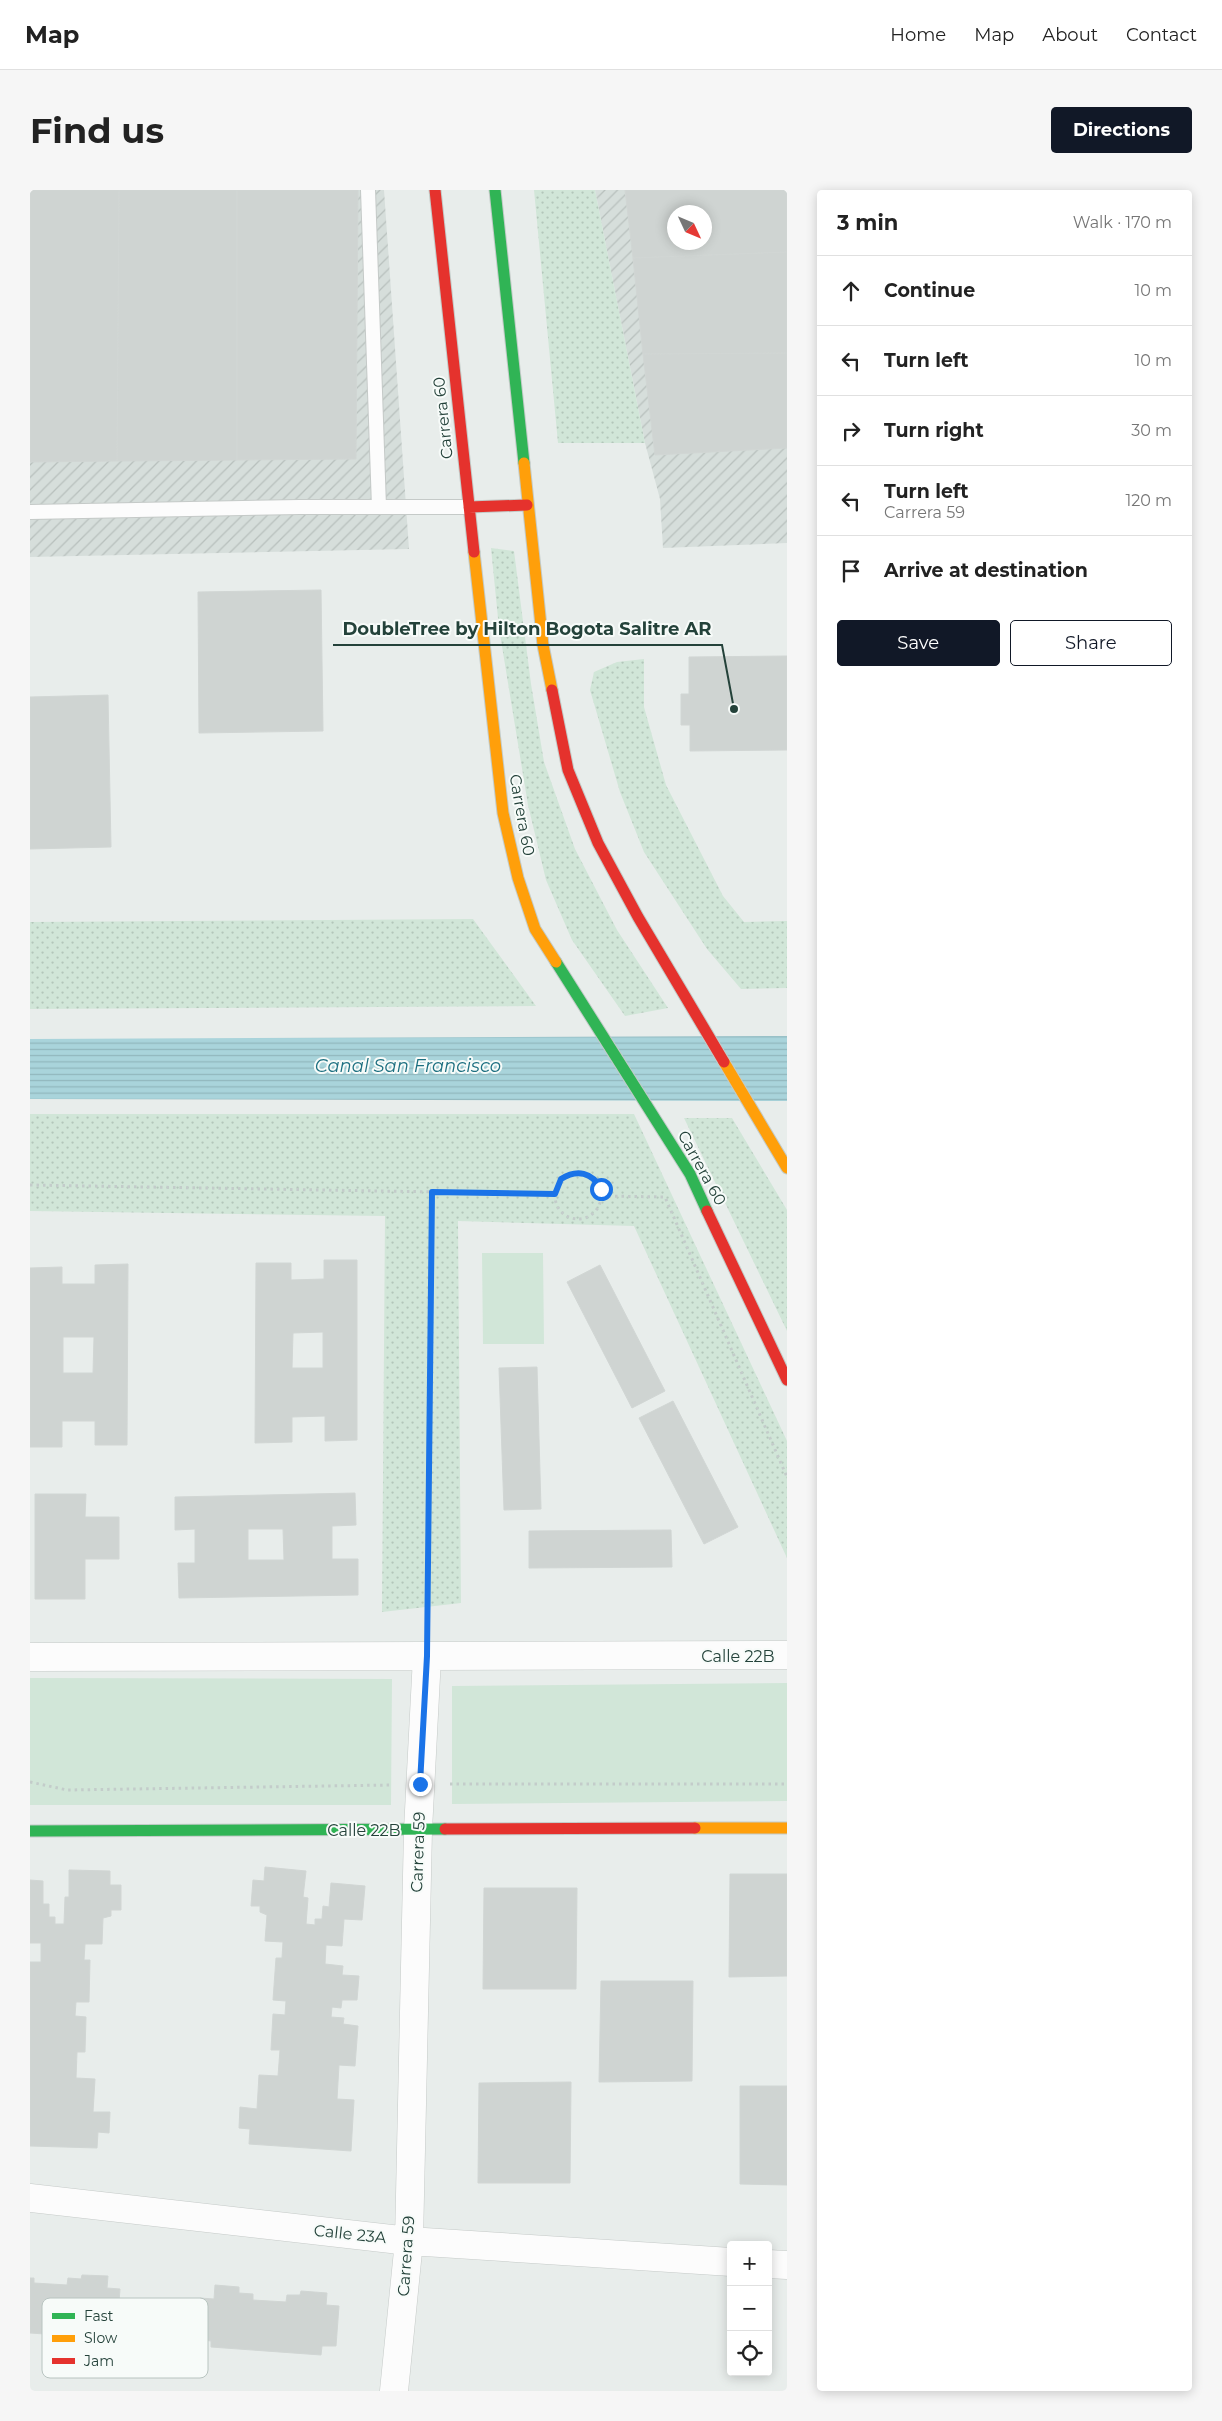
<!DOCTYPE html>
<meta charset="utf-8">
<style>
body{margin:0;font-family:Montserrat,sans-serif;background:#f6f6f6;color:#222}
.controls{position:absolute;right:15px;bottom:15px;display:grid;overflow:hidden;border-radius:5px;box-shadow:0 2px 12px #0003}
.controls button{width:45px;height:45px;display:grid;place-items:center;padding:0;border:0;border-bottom:1px solid #e0e0e0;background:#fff;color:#222;font:25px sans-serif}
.compass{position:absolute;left:637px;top:15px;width:45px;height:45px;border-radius:50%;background:#fff;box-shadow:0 2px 12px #0003;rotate:134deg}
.stop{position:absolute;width:15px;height:15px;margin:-11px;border:4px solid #1a73e8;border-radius:50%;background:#fff}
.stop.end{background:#1a73e8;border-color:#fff;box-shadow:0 1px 5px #0008}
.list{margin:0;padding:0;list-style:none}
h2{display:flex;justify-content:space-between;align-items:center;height:65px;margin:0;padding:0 20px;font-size:21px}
h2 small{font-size:16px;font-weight:400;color:#767676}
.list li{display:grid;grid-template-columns:32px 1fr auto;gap:15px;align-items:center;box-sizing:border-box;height:70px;padding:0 20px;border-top:1px solid #e0e0e0}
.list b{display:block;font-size:19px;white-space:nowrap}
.list p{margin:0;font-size:16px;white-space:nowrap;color:#767676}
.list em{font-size:16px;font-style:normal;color:#767676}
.actions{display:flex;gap:10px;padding:15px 20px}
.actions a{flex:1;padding:11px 0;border:1px solid #111827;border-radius:5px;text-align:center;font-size:18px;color:#111827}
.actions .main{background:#111827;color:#fff}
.icon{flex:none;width:28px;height:28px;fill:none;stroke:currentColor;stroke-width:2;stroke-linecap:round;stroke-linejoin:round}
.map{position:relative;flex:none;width:757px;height:2201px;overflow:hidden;border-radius:5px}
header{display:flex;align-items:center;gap:30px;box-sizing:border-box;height:70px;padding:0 25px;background:#fff;border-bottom:1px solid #e0e0e0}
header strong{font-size:24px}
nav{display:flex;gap:28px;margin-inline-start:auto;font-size:18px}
.intro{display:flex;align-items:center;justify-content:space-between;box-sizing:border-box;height:120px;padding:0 30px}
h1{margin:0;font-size:35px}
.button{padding:12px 22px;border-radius:5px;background:#111827;color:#fff;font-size:18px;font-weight:700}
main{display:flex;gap:30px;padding:0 30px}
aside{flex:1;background:#fff;border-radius:5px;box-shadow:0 2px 12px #0003}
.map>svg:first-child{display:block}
</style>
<header>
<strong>Map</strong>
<nav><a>Home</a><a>Map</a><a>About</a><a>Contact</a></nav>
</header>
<div class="intro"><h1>Find us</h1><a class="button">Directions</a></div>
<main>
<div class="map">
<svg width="757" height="2201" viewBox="0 0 757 2201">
<defs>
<pattern id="industrial-furrows" width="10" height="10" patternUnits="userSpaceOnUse" patternTransform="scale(1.25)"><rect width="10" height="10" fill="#d6dedb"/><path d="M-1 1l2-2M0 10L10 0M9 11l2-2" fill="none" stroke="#b8c0bd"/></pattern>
<pattern id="grass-dots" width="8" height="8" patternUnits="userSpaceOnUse" patternTransform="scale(1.25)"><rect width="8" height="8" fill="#d1e6d8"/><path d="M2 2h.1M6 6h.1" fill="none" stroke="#b3c6ba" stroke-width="1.8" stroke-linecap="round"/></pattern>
<pattern id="water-rules" width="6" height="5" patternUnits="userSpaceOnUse" patternTransform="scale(1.25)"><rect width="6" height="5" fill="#a9d4db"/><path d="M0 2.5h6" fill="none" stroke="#91b7bd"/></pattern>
</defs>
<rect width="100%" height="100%" fill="#e8edeb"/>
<!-- industrial -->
<path fill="url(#industrial-furrows)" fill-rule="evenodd" d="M0 0H354L379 359 0 367Z
M565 0H757V353L633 358 630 309 615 253ZM644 22H674V52H644Z"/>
<!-- grass -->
<path fill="url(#grass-dots)" d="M504 0H565L615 253H528Z
M461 358 484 361 501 494 514 572 545 659 587 740 638 818 595 826 542 750 516 690 498 615 469 438Z
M614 469V517L636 595 693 706 714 732 757 731V798L711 799 677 759 614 662 590 602 560 500 564 482 587 472Z
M443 729 506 816 0 819V732Z
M0 924H604L757 1251V1368L604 1036 428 1031 431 1413 352 1422 355 1026 0 1021Z
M654 928H702L757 1020V1141Z"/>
<!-- green -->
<path fill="#d1e6d8" d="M452 1063H513L514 1154H453Z
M0 1488 362 1489 361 1615H0Z
M757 1493V1611L422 1614V1496Z"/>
<!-- water -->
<path fill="url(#water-rules)" d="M757 846V911L0 909V849Z"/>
<!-- building -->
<path fill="#cfd4d2" stroke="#d1d6d4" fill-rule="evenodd" d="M0 0H89L87 271 0 272Z
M89 0H207V270L87 271Z
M207 0H328L326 269 207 270Z
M595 0H757V62L603 68ZM644 22H674V52H644Z
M757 62V163L613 164 603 68Z
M757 163V258L625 265 613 164Z
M291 400 293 541 169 543 168 402Z
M757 466V560L660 561V535H651V504H659V467Z
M78 505 81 657 0 659V507Z
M294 1070H327V1250L295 1251V1226L262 1227V1252L225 1253 226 1073H261V1090L294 1089ZM293 1142V1178H262L263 1143Z
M98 1074 97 1255H65V1231H32V1257H0V1078L32 1077V1094H65V1075ZM33 1147H64L63 1183H33Z
M570 1075 635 1201 602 1218 537 1092Z
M507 1177 511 1319 474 1320 469 1178Z
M643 1211 708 1337 674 1354 609 1228Z
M325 1303 326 1335 302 1336V1369H328V1405L149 1408 148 1373H165V1339L145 1340V1307ZM218 1339H253L254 1370H218Z
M5 1304H56L55 1327H89V1369H55V1409H5Z
M641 1340 642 1377 499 1378V1341Z
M235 1677 276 1681 273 1707 278 1708 276 1734 285 1735V1729H292L293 1716 299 1717 301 1693 335 1696 332 1730 314 1729 312 1756 296 1755 295 1774 313 1776 312 1785 329 1786 327 1810H312L311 1818 302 1817 301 1827 314 1828 313 1834 328 1836 325 1876 309 1875 307 1909 324 1910 321 1961 219 1954 220 1939 209 1938 210 1917 227 1919 229 1885 248 1886 250 1860H241L243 1824 255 1825 256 1811 243 1810 246 1768H252L253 1752 235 1751 237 1725 230 1722V1716H221L223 1690 234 1691Z
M39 1680 80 1681V1695H91V1720H81V1726L73 1728 72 1754H55L54 1770H60L59 1812H46L45 1826 56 1827 55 1862H47L46 1888 65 1889 63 1922H80L79 1943 68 1942 67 1958 0 1956V1772H11V1753H0V1690L13 1691V1714H19V1727H25V1734H34L35 1707H39Z
M700 1684H757V1786L699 1787Z
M454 1698H547L546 1799H453Z
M571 1791H663L662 1891 569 1892Z
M541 1892 540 1993H448L449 1893Z
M710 1896H757V1995L710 1994Z
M52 2085 78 2086 77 2098 90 2099 87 2139 74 2138 73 2148 0 2143V2088H4V2093L37 2095 38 2088 51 2089Z
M185 2095 209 2097V2103L223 2104V2110L256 2112 257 2105H270L271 2101 297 2103 296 2115 309 2116 306 2156H292L291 2165 181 2157V2151L167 2149 170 2108 184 2109Z"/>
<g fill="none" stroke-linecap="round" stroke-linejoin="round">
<defs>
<path id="lane" d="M338 0 349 317
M0 322 270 317H439"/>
<path id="street" d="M0 1467 757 1465
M0 2008 379 2051 701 2072
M738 2074 757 2075
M364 2201 379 2051 388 1640 397 1467"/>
<path id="fast" d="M465 0 494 273
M526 772 660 984 677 1021
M0 1641 415 1639"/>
<path id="slow" d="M494 273 513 455 522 500
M444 362 473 623 488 688 505 739 526 772
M694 872 757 978
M665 1638H757"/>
<path id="jam" d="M405 0 444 362
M439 317 497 315
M522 500 538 580 568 653 608 727 694 872
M677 1021 757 1190
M415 1639 665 1638"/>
</defs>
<!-- lane casing -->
<use href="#lane" stroke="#c5cac8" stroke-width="16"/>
<!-- street casing -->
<use href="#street" stroke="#c5cac8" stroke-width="29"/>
<!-- fast casing -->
<use href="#fast" stroke="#c3cbc8" stroke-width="13"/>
<!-- slow casing -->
<use href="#slow" stroke="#c3cbc8" stroke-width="13"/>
<!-- jam casing -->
<use href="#jam" stroke="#c3cbc8" stroke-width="13"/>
<!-- path -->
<path stroke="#c3ccca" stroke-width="3" stroke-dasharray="2.5 4" stroke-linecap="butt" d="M525 1006a23 23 0 1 1 46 0a23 23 0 1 1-46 0Z
M0 995 525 1004
M572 1006 635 1007 757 1287
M398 1436 402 1002
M0 1592 37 1600 361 1595
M420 1594H757"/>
<!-- lane -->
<use href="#lane" stroke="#fcfcfc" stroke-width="14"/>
<!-- street -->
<use href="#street" stroke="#fcfcfc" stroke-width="28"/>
<!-- fast -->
<use href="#fast" stroke="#30b455" stroke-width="11"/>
<!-- slow -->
<use href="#slow" stroke="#ff9f0a" stroke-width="11"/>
<!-- jam -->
<use href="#jam" stroke="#e5322d" stroke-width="11"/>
</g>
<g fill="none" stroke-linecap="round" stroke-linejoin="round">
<!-- route -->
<path stroke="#1a73e8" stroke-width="6" d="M390 1594 397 1466 402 1002 525 1004 531 989C547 979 562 982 571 999"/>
</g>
<g text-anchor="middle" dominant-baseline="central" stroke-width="4" stroke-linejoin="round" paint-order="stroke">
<!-- street labels -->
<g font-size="16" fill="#24423a" stroke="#f7fbf9">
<text transform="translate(413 228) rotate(-96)">Carrera 60</text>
<text transform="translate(492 625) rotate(80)">Carrera 60</text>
<text transform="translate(672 978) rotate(61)">Carrera 60</text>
<text x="708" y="1466">Calle 22B</text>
<text x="334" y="1640">Calle 22B</text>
<text transform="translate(388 1662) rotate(-88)">Carrera 59</text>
<text transform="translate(320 2044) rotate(6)">Calle 23A</text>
<text transform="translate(376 2066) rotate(-86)">Carrera 59</text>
</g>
<!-- water labels -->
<g font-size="18" font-style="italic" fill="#1c6f80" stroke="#f7fbf9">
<text x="378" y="876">Canal San Francisco</text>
</g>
</g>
<!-- legend -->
<rect x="12" y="2108" width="166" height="80" rx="8" fill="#f7fbf9" stroke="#b8c4c0" stroke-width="1"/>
<rect x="22" y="2123" width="23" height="6" fill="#30b455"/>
<rect x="22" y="2145" width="23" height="7" fill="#ff9f0a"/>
<rect x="22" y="2168" width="23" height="6" fill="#e5322d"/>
<g font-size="14" fill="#24423a">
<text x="54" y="2131">Fast</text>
<text x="54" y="2153">Slow</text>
<text x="54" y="2176">Jam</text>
</g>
<!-- callouts -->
<path fill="none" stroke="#24423a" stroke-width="2" d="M704 519L692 455H303"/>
<circle fill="#24423a" stroke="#f7fbf9" stroke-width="2" cx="704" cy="519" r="5"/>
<g font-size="18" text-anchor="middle" font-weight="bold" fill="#24423a" stroke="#f7fbf9" stroke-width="4" stroke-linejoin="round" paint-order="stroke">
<text x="497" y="445">DoubleTree by Hilton Bogota Salitre AR</text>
</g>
</svg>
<div class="controls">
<button>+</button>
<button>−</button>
<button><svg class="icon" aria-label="locate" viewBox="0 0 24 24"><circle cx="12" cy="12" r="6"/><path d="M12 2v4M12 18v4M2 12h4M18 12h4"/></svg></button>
</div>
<svg class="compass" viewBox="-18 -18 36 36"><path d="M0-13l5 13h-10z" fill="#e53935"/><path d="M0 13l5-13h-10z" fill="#767676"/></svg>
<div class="stop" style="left:571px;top:999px"></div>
<div class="stop end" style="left:390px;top:1594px"></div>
</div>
<aside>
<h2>3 min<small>Walk · 170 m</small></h2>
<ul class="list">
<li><svg class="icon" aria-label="ahead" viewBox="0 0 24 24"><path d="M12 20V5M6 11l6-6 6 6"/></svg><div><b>Continue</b></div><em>10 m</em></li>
<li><svg class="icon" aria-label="left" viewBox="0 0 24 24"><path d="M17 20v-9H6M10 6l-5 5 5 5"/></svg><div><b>Turn left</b></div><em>10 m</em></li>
<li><svg class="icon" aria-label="right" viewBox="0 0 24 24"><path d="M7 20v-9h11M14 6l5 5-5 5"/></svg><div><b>Turn right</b></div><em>30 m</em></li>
<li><svg class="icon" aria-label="left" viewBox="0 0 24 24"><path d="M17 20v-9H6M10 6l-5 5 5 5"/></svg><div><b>Turn left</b><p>Carrera 59</p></div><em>120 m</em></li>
<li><svg class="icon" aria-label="arrive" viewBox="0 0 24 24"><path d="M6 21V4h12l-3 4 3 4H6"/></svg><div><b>Arrive at destination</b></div></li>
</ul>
<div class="actions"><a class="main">Save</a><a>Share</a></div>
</aside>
</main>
